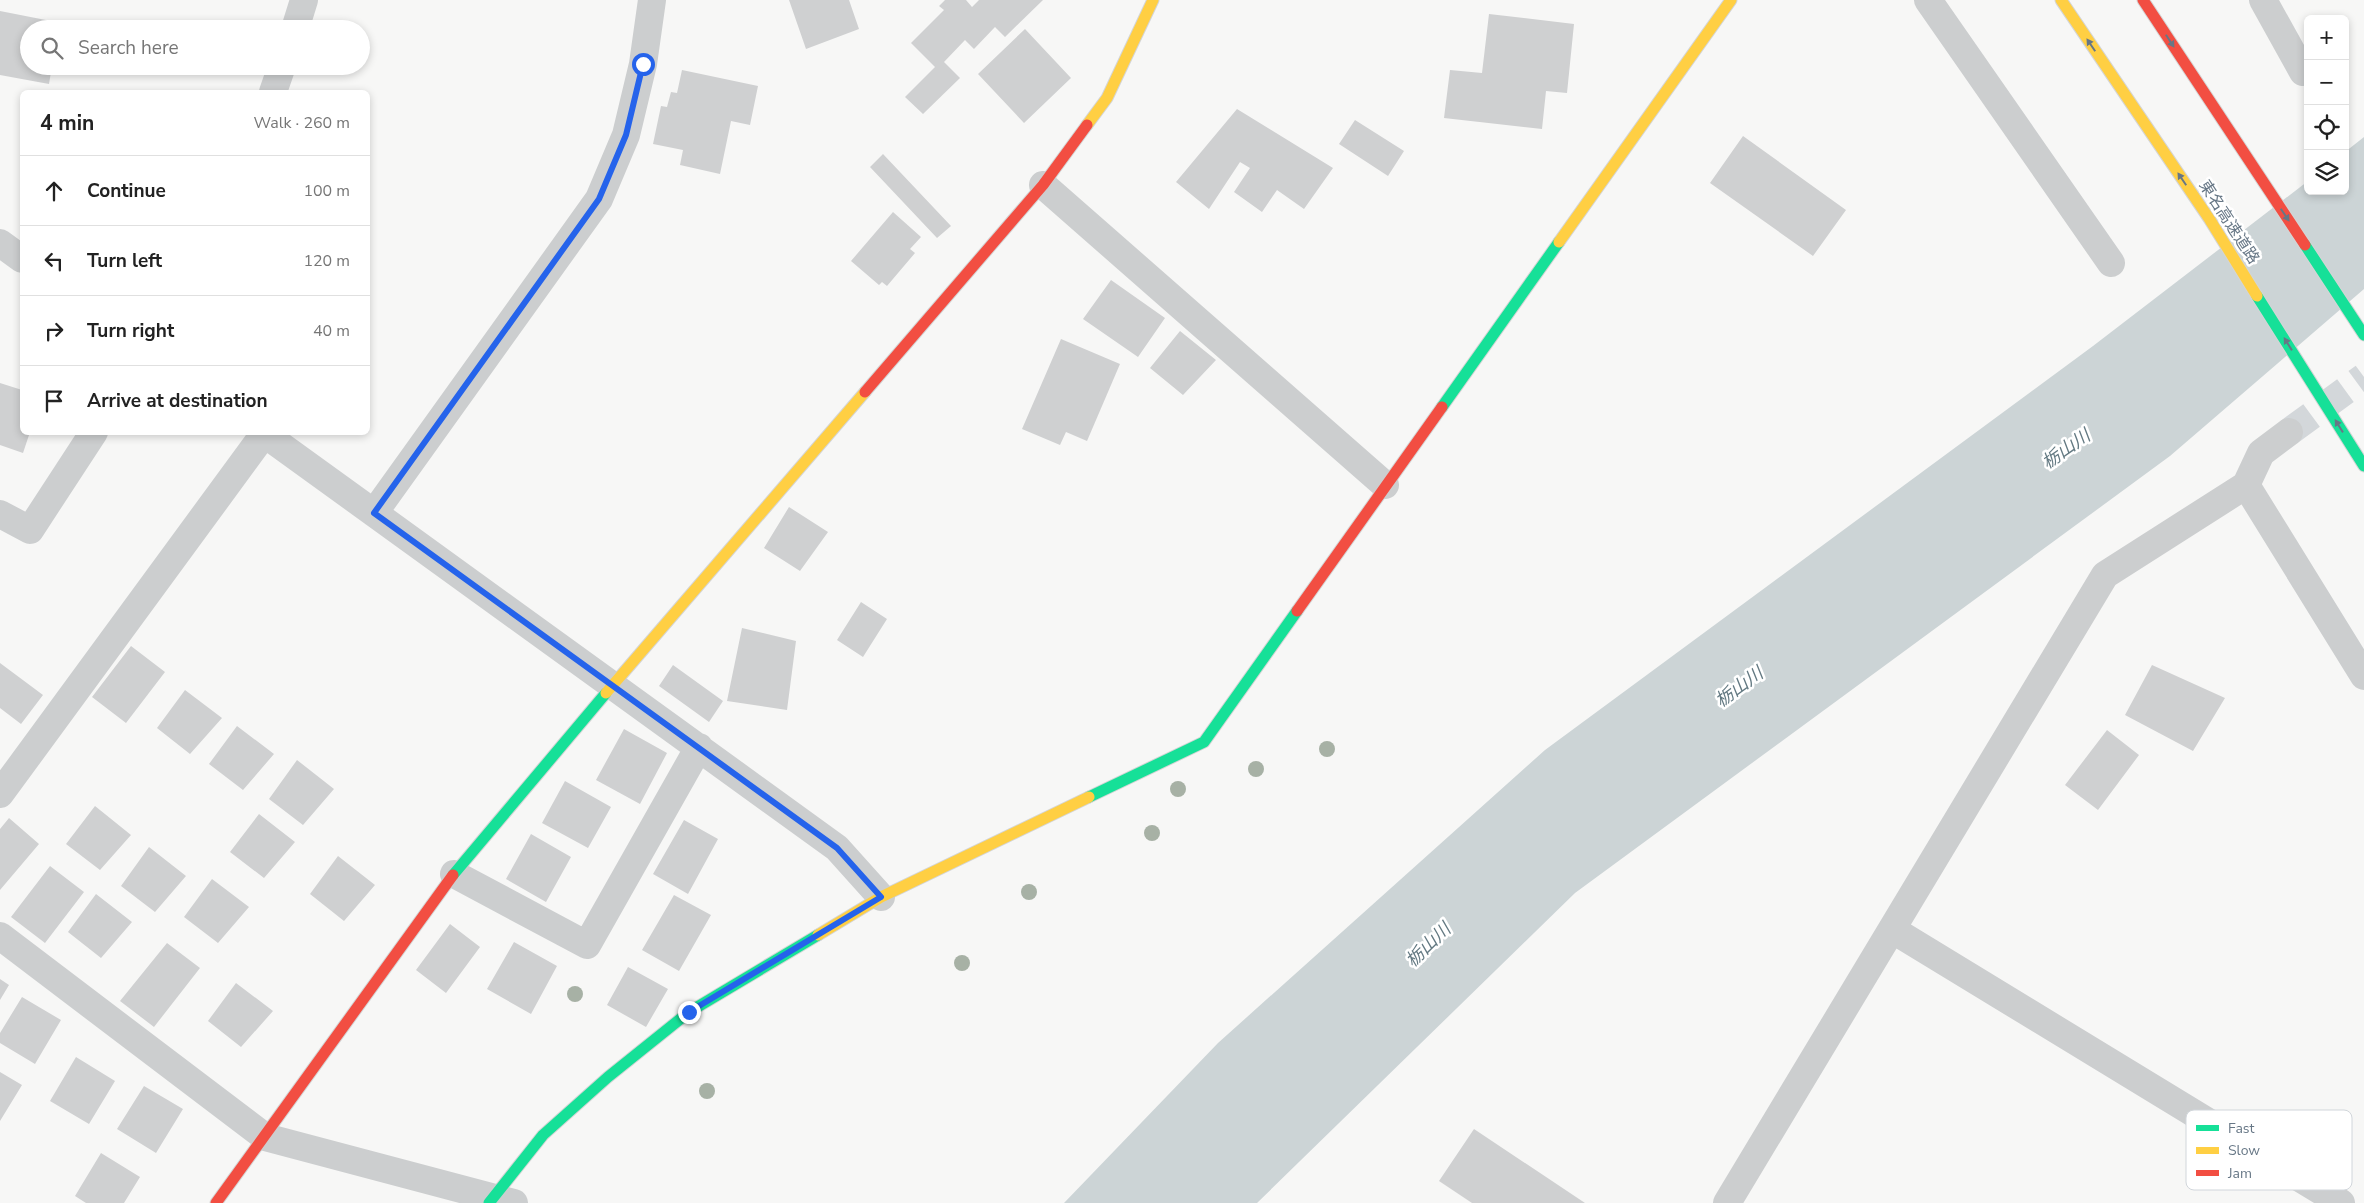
<!DOCTYPE html>
<meta charset="utf-8">
<style>
body{margin:0;font-family:"Nunito Sans","Noto Sans JP",sans-serif;background:#f6f6f6;color:#222}
.controls{position:absolute;right:15px;top:15px;display:grid;overflow:hidden;border-radius:8px;box-shadow:0 2px 8px #0003}
.controls button{width:45px;height:45px;display:grid;place-items:center;padding:0;border:0;border-bottom:1px solid #e0e0e0;background:#fff;color:#222;font:25px sans-serif}
.stop{position:absolute;width:15px;height:15px;margin:-11px;border:4px solid #2563eb;border-radius:50%;background:#fff}
.stop.end{background:#2563eb;border-color:#fff;box-shadow:0 1px 5px #0008}
.list{margin:0;padding:0;list-style:none}
h2{display:flex;justify-content:space-between;align-items:center;height:65px;margin:0;padding:0 20px;font-size:21px}
h2 small{font-size:16px;font-weight:400;color:#767676}
.list li{display:grid;grid-template-columns:32px 1fr auto;gap:15px;align-items:center;box-sizing:border-box;height:70px;padding:0 20px;border-top:1px solid #e0e0e0}
.list b{display:block;font-size:19px;white-space:nowrap}
.list em{font-size:16px;font-style:normal;color:#767676}
.icon{flex:none;width:28px;height:28px;fill:none;stroke:currentColor;stroke-width:2;stroke-linecap:round;stroke-linejoin:round}
.map{position:relative;flex:none;width:2364px;height:1203px;overflow:hidden}
.search{position:absolute;background:#fff;box-shadow:0 2px 8px #0003;left:20px;top:20px;width:350px;height:55px;display:flex;align-items:center;gap:12px;box-sizing:border-box;padding:0 18px;border-radius:28px;color:#767676;font-size:19px}
.panel{position:absolute;background:#fff;box-shadow:0 2px 8px #0003;left:20px;top:90px;width:350px;height:345px;border-radius:8px}
.map>svg:first-child{display:block}
</style>
<div class="map">
<svg width="2364" height="1203" viewBox="0 0 2364 1203">
<rect width="100%" height="100%" fill="#f7f7f6"/>
<!-- water -->
<path fill="#ccd4d6" d="M2364 137V289L2170 456 1575 893 1257 1203H1064L1218 1043 1545 750 2093 346 2308 181V191H2345V152Z"/>
<!-- building -->
<path fill="#cfd0d1" d="M789 0H849L859 29 806 49Z
M945 0H966L972 7 979 0H1043L1005 37 995 27 974 49 965 40 944 62 960 78 923 114 905 97 935 67 911 43 944 10 939 6Z
M0 11 61 23 60 29H29V66H52L49 84 0 75Z
M1489 14 1574 24 1567 93 1546 91 1542 129 1444 118 1450 70 1482 73Z
M1025 29 1071 78 1024 123 978 74Z
M682 70 758 86 750 125 731 121 720 174 680 165 683 150 653 144 661 106 667 107 671 92 677 93Z
M1237 109 1333 168 1304 209 1277 190 1262 212 1234 192 1250 168 1240 162 1209 209 1176 182Z
M1355 120 1404 151 1388 176 1339 144Z
M1743 136 1846 210 1813 256 1710 183Z
M883 154 951 226 937 238 870 167Z
M893 212 921 237 910 249 915 253 887 286 882 282 879 285 851 261Z
M1111 280 1165 318 1138 357 1083 319Z
M1180 331 1216 360 1183 395 1150 368Z
M1061 339 1120 364 1087 441 1066 432 1060 445 1022 429Z
M0 383 22 390V432H30L23 453 0 445Z
M789 507 828 532 800 571 764 548Z
M861 602 887 619 863 657 837 640Z
M742 628 796 641 787 710 727 701Z
M131 646 165 672 126 723 92 697Z
M0 663 43 695 21 724 0 708Z
M673 665 723 701 709 722 659 686Z
M2152 665 2225 698 2193 751 2125 715Z
M185 690 222 718 190 754 157 728Z
M237 726 274 754 243 790 209 764Z
M624 729 667 753 640 804 596 780Z
M2107 730 2139 755 2098 810 2065 785Z
M297 760 334 789 303 825 269 799Z
M565 781 611 807 588 848 542 823Z
M95 806 131 835 100 870 66 844Z
M259 814 295 842 264 878 230 852Z
M9 818 39 844 0 890V829Z
M684 820 718 839 688 894 653 874Z
M531 834 571 857 546 902 506 879Z
M149 847 186 876 155 912 121 886Z
M338 856 375 885 344 921 310 894Z
M50 866 84 892 45 943 11 917Z
M212 879 249 907 218 943 184 917Z
M96 894 132 922 101 958 68 932Z
M674 895 711 915 679 971 642 950Z
M450 924 480 947 446 993 416 970Z
M514 942 557 966 531 1014 487 989Z
M167 943 200 968 154 1027 120 1001Z
M628 967 668 989 646 1027 607 1005Z
M0 979 9 985 0 1000Z
M236 983 273 1011 241 1047 208 1021Z
M22 997 61 1020 35 1064 0 1043V1033Z
M76 1057 115 1081 89 1124 50 1101Z
M0 1072 22 1085 0 1121Z
M144 1086 183 1109 156 1153 117 1129Z
M1474 1129 1585 1203H1472L1439 1181Z
M101 1153 140 1177 124 1203H86L75 1196Z"/>
<g fill="none" stroke-linecap="round" stroke-linejoin="round">
<!-- street-tunnel -->
<path stroke="#d3d7da" stroke-width="28" stroke-dasharray="28 14" stroke-linecap="butt" d="M2289 432 2364 377"/>
<defs>
<path id="fast" d="M2305 245 2364 335
M2257 296 2364 466
M1442 407 1559 242
M1089 797 1204 742 1297 611
M453 875 606 693
M489 1203 543 1135 608 1077 689 1012 818 935"/>
<path id="slow" d="M2061 0 2210 220 2257 296
M1087 125 1107 98 1153 0
M1559 242 1731 0
M606 693 865 392
M818 935 881 897 1089 797"/>
<path id="jam" d="M2143 0 2305 245
M865 392 1043 185 1087 125
M1297 611 1442 407
M216 1203 453 875"/>
</defs>
<!-- fast casing -->
<use href="#fast" stroke="#d4d5d5" stroke-width="13"/>
<!-- slow casing -->
<use href="#slow" stroke="#d4d5d5" stroke-width="13"/>
<!-- jam casing -->
<use href="#jam" stroke="#d4d5d5" stroke-width="13"/>
<!-- street -->
<path stroke="#cccecf" stroke-width="28" d="M1928 0 2111 263
M2263 0 2303 72
M295 29 304 0
M273 92 282 66
M1043 185 1385 485
M0 243 22 259
M262 432 837 848 881 897
M2246 485 2364 676
M374 513 599 199 626 135 643 64 652 0
M0 514 30 530 94 432
M0 794 264 434
M454 874 587 945 699 747
M1893 930 2341 1203
M0 936 265 1137 514 1203
M1727 1203 2105 575 2246 485 2261 453 2289 432"/>
<!-- fast -->
<use href="#fast" stroke="#16e098" stroke-width="11"/>
<!-- slow -->
<use href="#slow" stroke="#ffcf43" stroke-width="11"/>
<!-- jam -->
<use href="#jam" stroke="#f24e42" stroke-width="11"/>
</g>
<!-- trees -->
<g fill="#a7b1a5">
<circle cx="1327" cy="749" r="8"/>
<circle cx="1256" cy="769" r="8"/>
<circle cx="1178" cy="789" r="8"/>
<circle cx="1152" cy="833" r="8"/>
<circle cx="1029" cy="892" r="8"/>
<circle cx="962" cy="963" r="8"/>
<circle cx="575" cy="994" r="8"/>
<circle cx="707" cy="1091" r="8"/>
</g>
<!-- one-way arrows -->
<defs><path id="oneway-solid" d="M-6-.8H1V-3.2L6.5 0L1 3.2V.8H-6Z" transform="scale(1.25)"/></defs>
<g fill="#677786">
<use href="#oneway-solid" transform="translate(2170 41) rotate(57)"/>
<use href="#oneway-solid" transform="translate(2091 45) rotate(-124)"/>
<use href="#oneway-solid" transform="translate(2182 179) rotate(-124)"/>
<use href="#oneway-solid" transform="translate(2285 215) rotate(56)"/>
<use href="#oneway-solid" transform="translate(2288 344) rotate(-122)"/>
<use href="#oneway-solid" transform="translate(2339 426) rotate(-122)"/>
</g>
<g fill="none" stroke-linecap="round" stroke-linejoin="round">
<!-- route -->
<path stroke="#2563eb" stroke-width="6" d="M643 64 626 135 599 199 374 513 837 848 881 897 689 1012"/>
</g>
<g text-anchor="middle" dominant-baseline="central" stroke-width="5" stroke-linejoin="round" paint-order="stroke">
<!-- street labels -->
<g font-size="16" fill="#677786" stroke="#fff">
<text transform="translate(2229 222) rotate(57)">東名高速道路</text>
</g>
<!-- water labels -->
<g font-size="18" font-style="italic" fill="#637982" stroke="#fff">
<text transform="translate(2066 449) rotate(-35)">栃山川</text>
<text transform="translate(1739 687) rotate(-36)">栃山川</text>
<text transform="translate(1428 945) rotate(-44)">栃山川</text>
</g>
</g>
<!-- legend -->
<rect x="2186" y="1110" width="166" height="80" rx="8" fill="#fff" stroke="#d1d6db" stroke-width="1"/>
<rect x="2196" y="1125" width="23" height="6" fill="#16e098"/>
<rect x="2196" y="1147" width="23" height="7" fill="#ffcf43"/>
<rect x="2196" y="1170" width="23" height="6" fill="#f24e42"/>
<g font-size="14" fill="#677786">
<text x="2228" y="1133">Fast</text>
<text x="2228" y="1155">Slow</text>
<text x="2228" y="1178">Jam</text>
</g>
</svg>
<div class="controls">
<button>+</button>
<button>−</button>
<button><svg class="icon" aria-label="locate" viewBox="0 0 24 24"><circle cx="12" cy="12" r="6"/><path d="M12 2v4M12 18v4M2 12h4M18 12h4"/></svg></button>
<button><svg class="icon" aria-label="layers" viewBox="0 0 24 24"><path d="M12 4l9 5-9 5-9-5zM3 14l9 5 9-5"/></svg></button>
</div>
<div class="stop" style="left:643px;top:64px"></div>
<div class="stop end" style="left:689px;top:1012px"></div>
<div class="search"><svg class="icon" aria-label="search" viewBox="0 0 24 24"><circle cx="10" cy="10" r="6"/><path d="M15 15l6 6"/></svg>Search here</div>
<section class="panel">
<h2>4 min<small>Walk · 260 m</small></h2>
<ul class="list">
<li><svg class="icon" aria-label="ahead" viewBox="0 0 24 24"><path d="M12 20V5M6 11l6-6 6 6"/></svg><div><b>Continue</b></div><em>100 m</em></li>
<li><svg class="icon" aria-label="left" viewBox="0 0 24 24"><path d="M17 20v-9H6M10 6l-5 5 5 5"/></svg><div><b>Turn left</b></div><em>120 m</em></li>
<li><svg class="icon" aria-label="right" viewBox="0 0 24 24"><path d="M7 20v-9h11M14 6l5 5-5 5"/></svg><div><b>Turn right</b></div><em>40 m</em></li>
<li><svg class="icon" aria-label="arrive" viewBox="0 0 24 24"><path d="M6 21V4h12l-3 4 3 4H6"/></svg><div><b>Arrive at destination</b></div></li>
</ul>
</section>
</div>
